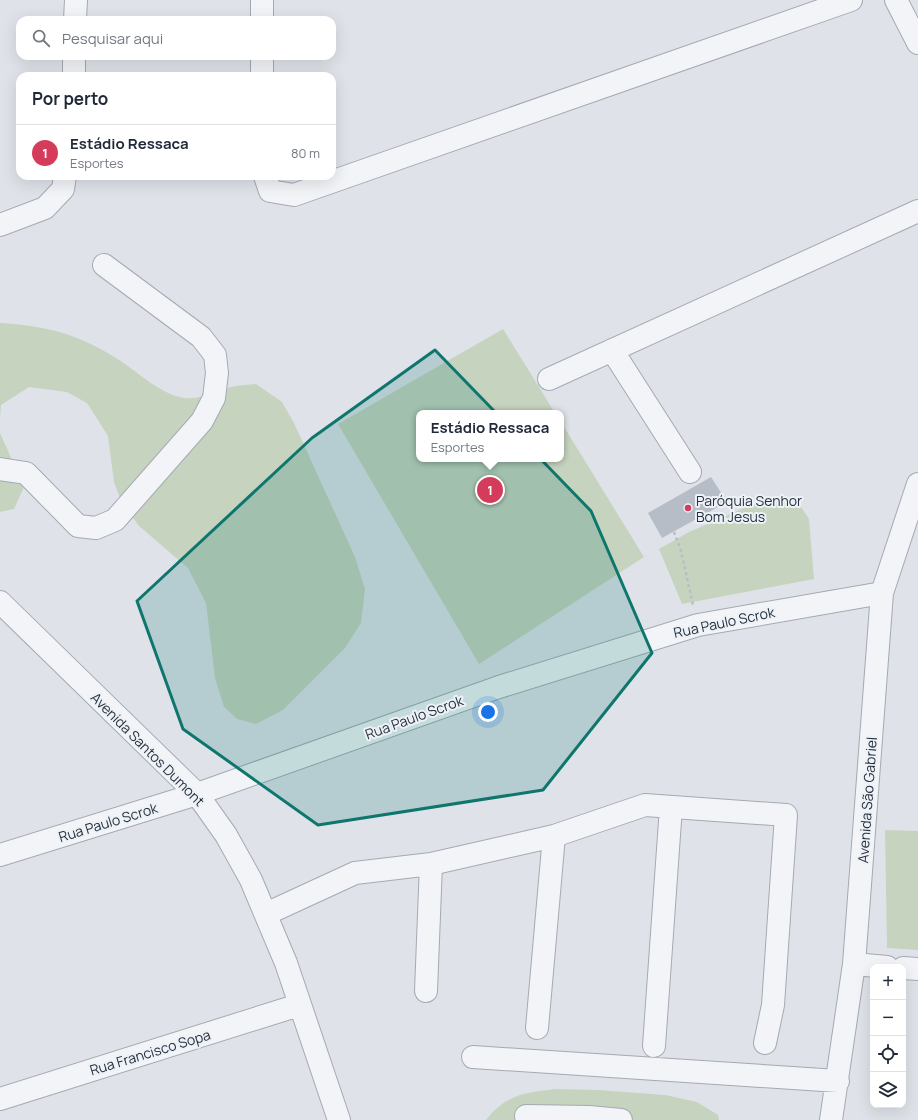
<!DOCTYPE html>
<html lang="pt">
<meta charset="utf-8">
<style>
body{margin:0;font-family:Manrope,sans-serif;background:#f2f2f3;color:#1f2937}
.controls{position:absolute;right:12px;bottom:12px;display:grid;overflow:hidden;border-radius:8px;box-shadow:0 4px 16px #0002}
.controls button{width:36px;height:36px;display:grid;place-items:center;padding:0;border:0;border-bottom:1px solid #e0e1e3;background:#fff;color:#1f2937;font:20px sans-serif}
.you{position:absolute;left:488px;top:712px;width:14px;height:14px;margin:-10px;border:3px solid #fff;border-radius:50%;background:#1a73e8;box-shadow:0 0 0 6px #1a73e833}
.badge{display:grid;place-items:center;width:26px;height:26px;border-radius:50%;background:#d53c5c;color:#fff;font-size:13px;font-weight:700}
.pin{position:absolute;translate:-50% -50%;border:2px solid #fff;box-shadow:0 1px 4px #0006}
.popup{position:absolute;left:416px;top:410px;width:148px;height:52px;box-sizing:border-box;display:grid;place-content:center;border-radius:8px;background:#fff;filter:drop-shadow(0 1px 3px #0005);font-size:13px;white-space:nowrap;color:#747a83}
.popup b{font-size:15px;color:#1f2937}
.popup::after{content:'';position:absolute;left:50%;top:100%;margin-left:-8px;border:8px solid transparent;border-top-color:#fff}
.list{margin:0;padding:0;list-style:none}
h2{display:flex;justify-content:space-between;align-items:center;height:52px;margin:0;padding:0 16px;font-size:17px}
h2 small{font-size:13px;font-weight:400;color:#747a83}
.list li{display:grid;grid-template-columns:26px 1fr auto;gap:12px;align-items:center;box-sizing:border-box;height:56px;padding:0 16px;border-top:1px solid #e0e1e3}
.list b{display:block;font-size:15px;white-space:nowrap}
.list p{margin:0;font-size:13px;white-space:nowrap;color:#747a83}
.list em{font-size:13px;font-style:normal;color:#747a83}
.icon{flex:none;width:22px;height:22px;fill:none;stroke:currentColor;stroke-width:2;stroke-linecap:round;stroke-linejoin:round}
.map{position:relative;flex:none;width:918px;height:1120px;overflow:hidden}
.search{position:absolute;background:#fff;box-shadow:0 4px 16px #0002;left:16px;top:16px;width:320px;height:44px;display:flex;align-items:center;gap:10px;box-sizing:border-box;padding:0 14px;border-radius:12px;color:#747a83;font-size:15px}
.panel{position:absolute;background:#fff;box-shadow:0 4px 16px #0002;left:16px;top:72px;width:320px;height:108px;border-radius:12px}
.map>svg:first-child{display:block}
</style>
<div class="map">
<svg width="918" height="1120" viewBox="0 0 918 1120">
<rect width="100%" height="100%" fill="#dfe3e9"/>
<!-- green -->
<path fill="#c6d3bf" d="M0 323C46 326 76 333 116 358 136 370 159 394 184 398 200 400 216 391 231 387 239 385 248 385 256 384L282 402 294 423 355 557 365 589 361 623 345 648 283 710 256 724 237 719 224 707 215 678 206 603 188 568 139 526 122 503 114 482 108 436 87 403 67 392 29 387 1 405 0 419Z
M503 329 555 413H419V459H561V422L644 557 479 664 338 424Z
M0 433 24 487 14 509 0 512Z
M762 500 799 504 809 519 814 579 682 604 659 549 687 533Z
M885 830 918 831V950L887 948Z
M555 1089 598 1090 665 1095 697 1102 718 1115 719 1120H486C506 1094 525 1093 555 1089Z"/>
<!-- building -->
<path fill="#b6bdc6" d="M711 477 727 502 662 538 648 513Z"/>
<g fill="none" stroke-linecap="round" stroke-linejoin="round">
<defs>
<path id="minor" d="M896 0 918 43
M75 20 76 0
M262 20V0
M74 76V56
M262 76V56
M265 176 270 191 294 195 851 0
M0 225 45 208 63 189 65 176
M612 350 690 472
M549 379 918 211
M0 469 26 473 78 526 96 528 115 520 202 421 214 398 217 373 215 355 201 337 104 265
M0 602 197 794 226 835 251 880 286 963 339 1120
M0 855 197 794 499 687 698 625 882 593
M266 914 355 873 431 864 554 836 645 805 786 815 773 1005 765 1043
M854 964 887 967
M903 968 918 969
M426 991 431 864
M537 1028 554 836
M654 1046 671 807
M473 1057 838 1081
M0 1099 299 1005
M526 1116 589 1117 621 1120
M831 1120 854 964 882 593 918 484"/>
</defs>
<!-- minor casing -->
<use href="#minor" stroke="#a4aab3" stroke-width="24"/>
<!-- path -->
<path stroke="#b9bec4" stroke-width="2.5" stroke-dasharray="3 3" stroke-linecap="butt" d="M674 532 681 551 693 605"/>
<!-- minor -->
<use href="#minor" stroke="#f2f4f7" stroke-width="22"/>
</g>
<!-- marked area -->
<path fill="#0f766e" fill-opacity="0.2" stroke="#0f766e" stroke-width="3" stroke-linejoin="round" d="M435 350 591 511 652 653 543 790 318 825 183 729 137 601 312 438Z"/>
<!-- markers -->
<circle fill="#d53c5c" stroke="#eef2f6" stroke-width="1.5" cx="688" cy="508" r="4"/>
<g text-anchor="middle" dominant-baseline="central" stroke-width="4" stroke-linejoin="round" paint-order="stroke">
<!-- poi labels -->
<g font-size="14" fill="#273241" stroke="#eef2f6" text-anchor="start">
<text x="696" y="500">Paróquia Senhor<tspan x="696" dy="16">Bom Jesus</tspan></text>
</g>
<!-- street labels -->
<g font-size="14" fill="#273241" stroke="#eef2f6">
<text transform="translate(724 622) rotate(-12)">Rua Paulo Scrok</text>
<text transform="translate(414 717) rotate(-20)">Rua Paulo Scrok</text>
<text transform="translate(148 749) rotate(45)">Avenida Santos Dumont</text>
<text transform="translate(867 800) rotate(-86)">Avenida São Gabriel</text>
<text transform="translate(108 822) rotate(-17)">Rua Paulo Scrok</text>
<text transform="translate(150 1052) rotate(-17)">Rua Francisco Sopa</text>
</g>
</g>
</svg>
<div class="controls">
<button>+</button>
<button>−</button>
<button><svg class="icon" aria-label="locate" viewBox="0 0 24 24"><circle cx="12" cy="12" r="6"/><path d="M12 2v4M12 18v4M2 12h4M18 12h4"/></svg></button>
<button><svg class="icon" aria-label="layers" viewBox="0 0 24 24"><path d="M12 4l9 5-9 5-9-5zM3 14l9 5 9-5"/></svg></button>
</div>
<div class="you"></div>
<div class="pin badge" style="left:490px;top:490px">1</div>
<div class="popup"><b>Estádio Ressaca</b>Esportes</div>
<div class="search"><svg class="icon" aria-label="search" viewBox="0 0 24 24"><circle cx="10" cy="10" r="6"/><path d="M15 15l6 6"/></svg>Pesquisar aqui</div>
<section class="panel">
<h2>Por perto<small></small></h2>
<ul class="list">
<li><span class="badge">1</span><div><b>Estádio Ressaca</b><p>Esportes</p></div><em>80 m</em></li>
</ul>
</section>
</div>
